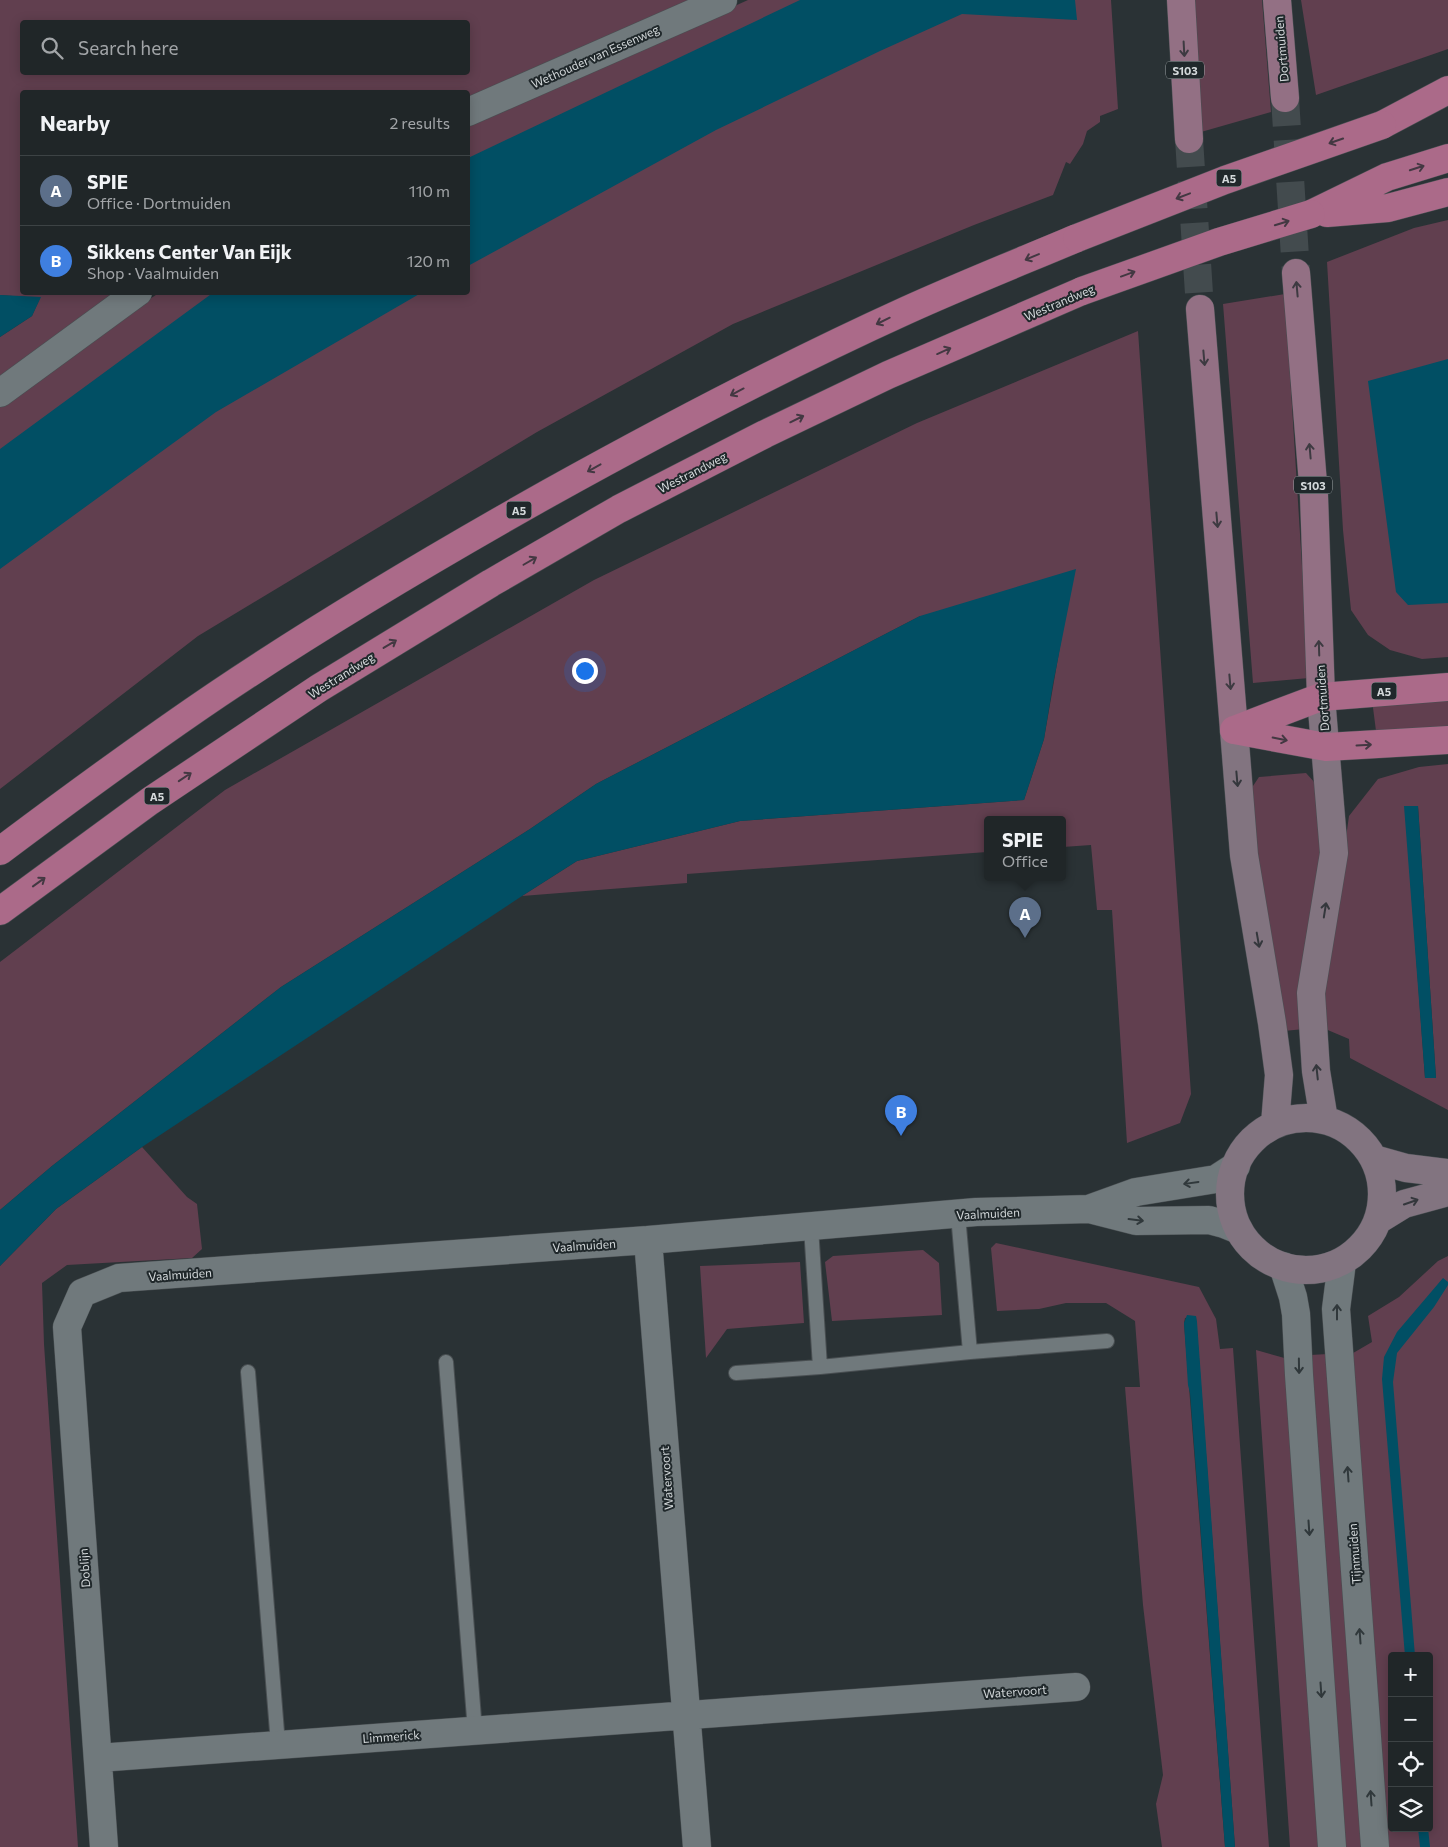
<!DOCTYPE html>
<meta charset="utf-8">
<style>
body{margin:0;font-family:Commissioner,sans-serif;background:#282e30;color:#f1f3f6}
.controls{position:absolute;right:15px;bottom:15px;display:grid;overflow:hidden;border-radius:5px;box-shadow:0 2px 12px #0003}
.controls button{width:45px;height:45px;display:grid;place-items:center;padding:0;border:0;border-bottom:1px solid #3d4345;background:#202628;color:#f1f3f6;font:25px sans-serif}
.you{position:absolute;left:584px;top:670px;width:18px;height:18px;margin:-12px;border:4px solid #fff;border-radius:50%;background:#1a73e8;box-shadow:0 0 0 8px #1a73e833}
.badge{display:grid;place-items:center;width:32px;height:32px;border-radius:50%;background:#fb8fc4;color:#fff;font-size:16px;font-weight:700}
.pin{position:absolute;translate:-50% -41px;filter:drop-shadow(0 1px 2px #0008)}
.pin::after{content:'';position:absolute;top:26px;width:18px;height:15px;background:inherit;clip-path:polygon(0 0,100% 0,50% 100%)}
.popup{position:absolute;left:984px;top:816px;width:82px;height:65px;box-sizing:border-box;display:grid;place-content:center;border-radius:5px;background:#202628;filter:drop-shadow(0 1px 4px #0005);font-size:16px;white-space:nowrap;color:#a2a5a8}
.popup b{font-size:19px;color:#f1f3f6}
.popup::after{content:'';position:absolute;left:50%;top:100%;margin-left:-10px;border:10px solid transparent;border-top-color:#202628}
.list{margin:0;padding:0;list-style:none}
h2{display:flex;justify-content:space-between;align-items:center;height:65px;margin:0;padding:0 20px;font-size:21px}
h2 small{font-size:16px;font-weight:400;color:#a2a5a8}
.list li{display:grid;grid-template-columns:32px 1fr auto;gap:15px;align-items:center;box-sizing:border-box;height:70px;padding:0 20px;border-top:1px solid #3d4345}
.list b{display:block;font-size:19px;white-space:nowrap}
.list p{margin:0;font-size:16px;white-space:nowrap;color:#a2a5a8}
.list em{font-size:16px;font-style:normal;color:#a2a5a8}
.icon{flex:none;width:28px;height:28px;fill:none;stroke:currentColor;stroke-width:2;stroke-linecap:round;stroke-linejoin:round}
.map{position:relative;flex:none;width:1448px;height:1847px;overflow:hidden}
.search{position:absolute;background:#202628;box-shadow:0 2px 12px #0003;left:20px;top:20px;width:450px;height:55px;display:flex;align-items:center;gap:12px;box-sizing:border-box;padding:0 18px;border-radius:5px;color:#a2a5a8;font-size:19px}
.panel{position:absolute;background:#202628;box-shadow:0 2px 12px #0003;left:20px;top:90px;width:450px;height:205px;border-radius:5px}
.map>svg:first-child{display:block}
</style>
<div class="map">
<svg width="1448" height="1847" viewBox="0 0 1448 1847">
<rect width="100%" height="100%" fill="#2a3235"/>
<!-- green -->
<path fill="#613f4f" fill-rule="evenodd" d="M0 0H690L468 101V92H22V292L119 293 0 376V337L32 316 40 298 0 295ZM22 22H468V72H22Z
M748 0H1111L1118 109 1100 116V122L1087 131 1083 144 1070 164 1066 162 1053 195 974 225 733 324 537 432 198 636 0 789V405L131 311 159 293 468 292V126Z
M1191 0H1262L1271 112 1201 132Z
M1301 0H1448V49L1316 95Z
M1448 220V657L1422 659 1390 650 1368 635 1351 610 1343 530 1327 262 1414 228Z
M1285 294 1309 678 1253 683 1223 304Z
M1138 331 1191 1094 1180 1123 1127 1143 1112 910H1097L1091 845 1063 847 1062 819H988L987 852 687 874V883L522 896 577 861 740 821 1024 800 1044 739 1062 635 920 616 596 784 530 829 281 987 52 1166 0 1210V962L225 790 594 580 917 423Z
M1448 696V726L1376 731 1372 700Z
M1448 764V1110L1350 1058 1349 1039 1323 1028 1322 1007 1349 816 1378 779 1419 767ZM1405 806H1418L1436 1078H1425Z
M1306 773 1316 784 1321 865 1304 1029 1284 1031 1260 885 1251 789 1259 777Z
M142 1147 187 1197 197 1204 202 1249 192 1258 67 1265 42 1283 44 1344 78 1847H0V1266L56 1209Z
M996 1243 1199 1287 1216 1319 1220 1349 1233 1348 1269 1847H1235L1196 1317 1185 1318 1184 1323 1225 1847H1162L1156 1804 1163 1775 1143 1605 1125 1387H1140L1135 1321 1106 1303H1066L1039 1309 997 1311 991 1248Z
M923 1250 939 1263 942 1315 832 1321 825 1262 833 1256Z
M1448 1256V1847H1383L1348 1356 1372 1342 1368 1316 1399 1297 1438 1261ZM1392 1656H1429V1828H1392Z
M800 1262 804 1323 727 1329 706 1358 700 1266Z
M1256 1350 1288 1359 1323 1847H1290Z
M1328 1354 1363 1847H1346L1310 1355Z"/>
<!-- water -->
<path fill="#014f64" d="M800 0H1075L1077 20 962 14 880 51 716 130 468 266V158Z
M214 292 421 293 216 412 0 569V449Z
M0 295 41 297 32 316 0 337Z
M1448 359V603L1408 605 1396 592 1368 381Z
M1076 569 1053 684 1044 739 1024 800 740 821 577 861 522 896 142 1147 56 1209 0 1266V1210L52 1166 281 987 530 829 596 784 920 616Z
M1404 806H1418L1436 1078H1425Z
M1443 1278 1448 1282V1285L1434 1307 1397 1353 1393 1382 1415 1656H1405L1382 1379 1384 1357 1397 1332Z
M1187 1315 1196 1316 1197 1322 1235 1847H1225L1190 1393 1188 1385 1184 1323Z
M1418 1828H1428L1430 1847H1420Z"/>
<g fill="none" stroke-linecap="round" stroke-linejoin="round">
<!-- primary-tunnel -->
<path stroke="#434b4e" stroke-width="28" stroke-dasharray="28 14" stroke-linecap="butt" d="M1285 98 1296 273
M1189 139 1200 309"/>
<defs>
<path id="lane" d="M811 1227 820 1367 970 1352 958 1215
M970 1352 1107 1341
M446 1362 475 1731
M248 1372 278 1744
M736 1373 820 1367"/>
<path id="street" d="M468 112 723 0
M0 393 138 292
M1089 1209 1136 1192 1216 1179 1236 1166
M648 1240 697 1847
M1342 1262 1336 1309 1375 1847
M1283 1266 1293 1297 1296 1314 1299 1375 1332 1847
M98 1758 1076 1687
M104 1847 67 1327 82 1293 119 1278 648 1240 976 1212 1089 1209 1136 1221 1209 1220 1224 1224 1239 1230"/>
<path id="secondary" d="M1321 697 1334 853 1311 993 1316 1071 1324 1120
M1234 730 1244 855 1272 1023 1279 1075 1275 1124
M1230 1194a76 76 0 1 1 152 0a76 76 0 1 1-152 0Z
M1374 1159 1406 1168 1448 1173
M1378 1220 1404 1204 1448 1192"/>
<path id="primary" d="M1181 0 1189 139
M1277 0 1285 98
M1296 273 1314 496 1321 697
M1200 309 1234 730"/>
<path id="highway" d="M1382 125 1448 90
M1327 213 1388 208 1448 192
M1311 214 1387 177 1448 158
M1234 730 1321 697 1448 687
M1234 730 1326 747 1448 740
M0 851C72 797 144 744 218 694 325 622 437 556 549 493 666 428 784 366 905 311 962 285 1020 262 1077 238
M0 911 150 801 319 688 491 583 619 509 765 434 888 375 1082 291"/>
</defs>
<!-- lane casing -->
<use href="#lane" stroke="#494f52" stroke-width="16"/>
<!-- street casing -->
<use href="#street" stroke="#494f52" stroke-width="29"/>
<!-- secondary casing -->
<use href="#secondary" stroke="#494f52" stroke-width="29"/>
<!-- primary casing -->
<use href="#primary" stroke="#494f52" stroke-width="29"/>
<!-- highway casing -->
<use href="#highway" stroke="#494f52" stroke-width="29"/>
<!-- lane -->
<use href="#lane" stroke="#70797c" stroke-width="14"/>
<!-- street -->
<use href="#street" stroke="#70797c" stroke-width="28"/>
<!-- secondary -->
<use href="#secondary" stroke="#827480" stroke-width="28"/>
<!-- primary -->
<use href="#primary" stroke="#937084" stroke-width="28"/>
<!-- highway -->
<use href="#highway" stroke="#ab6a89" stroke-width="28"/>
<defs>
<path id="highway-bridge" d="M1077 238 1225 180 1382 125
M1082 291 1219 242 1311 214"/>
</defs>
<!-- highway-bridge casing -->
<use href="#highway-bridge" stroke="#494f52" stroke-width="29" stroke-linecap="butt"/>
<!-- highway-bridge -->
<use href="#highway-bridge" stroke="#ab6a89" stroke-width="28"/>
</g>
<!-- one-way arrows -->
<defs><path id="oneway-shaft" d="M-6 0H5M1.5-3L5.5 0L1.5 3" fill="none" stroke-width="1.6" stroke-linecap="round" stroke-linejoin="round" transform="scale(1.25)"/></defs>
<g stroke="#3d3a41">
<use href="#oneway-shaft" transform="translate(1184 49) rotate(87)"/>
<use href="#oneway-shaft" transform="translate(1297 289) rotate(-95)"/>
<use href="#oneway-shaft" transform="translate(1204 358) rotate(85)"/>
<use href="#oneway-shaft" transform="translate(1310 451) rotate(-95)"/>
<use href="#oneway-shaft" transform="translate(1217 520) rotate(85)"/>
<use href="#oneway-shaft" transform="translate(1319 648) rotate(-92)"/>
<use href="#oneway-shaft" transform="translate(1230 682) rotate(85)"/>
</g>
<g stroke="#433842">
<use href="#oneway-shaft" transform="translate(1336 141) rotate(161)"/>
<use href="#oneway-shaft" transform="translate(1417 168) rotate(-18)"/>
<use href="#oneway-shaft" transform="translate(1183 196) rotate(159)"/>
<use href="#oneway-shaft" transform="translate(1282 223) rotate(-17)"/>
<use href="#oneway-shaft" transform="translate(1032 257) rotate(157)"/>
<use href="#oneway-shaft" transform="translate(1128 274) rotate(-20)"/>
<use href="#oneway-shaft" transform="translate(883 321) rotate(154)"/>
<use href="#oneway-shaft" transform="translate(944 351) rotate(-24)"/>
<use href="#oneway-shaft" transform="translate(737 392) rotate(152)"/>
<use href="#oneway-shaft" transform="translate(797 419) rotate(-26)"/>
<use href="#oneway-shaft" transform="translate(594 468) rotate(151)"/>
<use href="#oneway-shaft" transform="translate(530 561) rotate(-30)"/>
<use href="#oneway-shaft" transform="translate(390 644) rotate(-31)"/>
<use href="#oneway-shaft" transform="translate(1280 739) rotate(11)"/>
<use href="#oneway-shaft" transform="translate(1364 745) rotate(-3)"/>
<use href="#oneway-shaft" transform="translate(185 777) rotate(-34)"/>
<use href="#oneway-shaft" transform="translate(39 882) rotate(-36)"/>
</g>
<g stroke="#34373c">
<use href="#oneway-shaft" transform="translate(1237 779) rotate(85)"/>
<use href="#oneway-shaft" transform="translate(1325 910) rotate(-81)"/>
<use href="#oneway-shaft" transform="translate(1258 940) rotate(80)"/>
<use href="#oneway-shaft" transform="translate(1317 1072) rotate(-96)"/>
<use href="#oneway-shaft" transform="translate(1411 1202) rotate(-19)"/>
</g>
<g stroke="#30383b">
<use href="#oneway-shaft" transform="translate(1191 1183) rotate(172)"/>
<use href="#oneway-shaft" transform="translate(1136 1220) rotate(7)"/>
<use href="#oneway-shaft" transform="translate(1337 1312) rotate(-90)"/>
<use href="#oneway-shaft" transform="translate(1299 1366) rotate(89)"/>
<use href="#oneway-shaft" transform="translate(1348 1474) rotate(-94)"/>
<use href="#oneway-shaft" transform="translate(1309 1528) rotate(86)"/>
<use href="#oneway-shaft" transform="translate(1360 1636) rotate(-94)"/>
<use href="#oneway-shaft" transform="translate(1321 1690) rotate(86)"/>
<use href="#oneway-shaft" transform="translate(1371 1798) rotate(-94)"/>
</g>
<g text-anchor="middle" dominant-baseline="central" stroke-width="4" stroke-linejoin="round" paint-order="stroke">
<!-- shield labels -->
<g fill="#20282b" stroke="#9da3a6" stroke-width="1">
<rect x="1166" y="61.5" width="38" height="17" rx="4"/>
<rect x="1216.5" y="169.5" width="25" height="17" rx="4"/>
<rect x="1294" y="476.5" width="38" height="17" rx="4"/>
<rect x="506.5" y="501.5" width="25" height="17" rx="4"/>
<rect x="1371.5" y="682.5" width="25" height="17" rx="4"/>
<rect x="144.5" y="787.5" width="25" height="17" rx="4"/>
</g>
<g font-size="11" font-weight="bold" fill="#d3d8da">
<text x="1185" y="70">S103</text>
<text x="1229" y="178">A5</text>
<text x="1313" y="485">S103</text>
<text x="519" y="510">A5</text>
<text x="1384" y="691">A5</text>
<text x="157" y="796">A5</text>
</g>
<!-- street labels -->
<g font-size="12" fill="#d3d8da" stroke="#20282b">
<text transform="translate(1281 49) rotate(-95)">Dortmuiden</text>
<text transform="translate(595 56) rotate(-24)">Wethouder van Essenweg</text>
<text transform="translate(1059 302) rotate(-23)">Westrandweg</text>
<text transform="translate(692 472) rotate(-27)">Westrandweg</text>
<text transform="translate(341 675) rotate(-32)">Westrandweg</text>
<text transform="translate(1322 698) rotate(-94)">Dortmuiden</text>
<text transform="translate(988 1213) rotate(-3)">Vaalmuiden</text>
<text transform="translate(584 1245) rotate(-4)">Vaalmuiden</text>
<text transform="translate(180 1274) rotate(-4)">Vaalmuiden</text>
<text transform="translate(666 1478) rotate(-94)">Watervoort</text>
<text transform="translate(1354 1554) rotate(-94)">Tijnmuiden</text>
<text transform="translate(84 1568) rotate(-94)">Doblijn</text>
<text transform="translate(1015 1691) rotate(-4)">Watervoort</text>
<text transform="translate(391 1736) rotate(-4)">Limmerick</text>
</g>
</g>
</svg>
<div class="controls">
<button>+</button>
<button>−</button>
<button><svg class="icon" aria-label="locate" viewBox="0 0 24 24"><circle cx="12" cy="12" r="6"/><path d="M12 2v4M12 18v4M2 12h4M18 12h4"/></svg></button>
<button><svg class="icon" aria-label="layers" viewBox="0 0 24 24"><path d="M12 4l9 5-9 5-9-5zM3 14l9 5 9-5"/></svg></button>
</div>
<div class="you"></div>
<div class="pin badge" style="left:1025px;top:938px;background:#5c6f8a">A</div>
<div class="popup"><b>SPIE</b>Office</div>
<div class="pin badge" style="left:901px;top:1136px;background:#3f7fe0">B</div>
<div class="search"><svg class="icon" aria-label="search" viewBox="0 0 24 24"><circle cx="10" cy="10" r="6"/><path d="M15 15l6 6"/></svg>Search here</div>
<section class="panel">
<h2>Nearby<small>2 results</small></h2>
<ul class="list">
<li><span class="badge" style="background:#5c6f8a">A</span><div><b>SPIE</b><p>Office · Dortmuiden</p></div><em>110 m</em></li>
<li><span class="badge" style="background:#3f7fe0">B</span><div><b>Sikkens Center Van Eijk</b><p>Shop · Vaalmuiden</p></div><em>120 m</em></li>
</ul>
</section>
</div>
